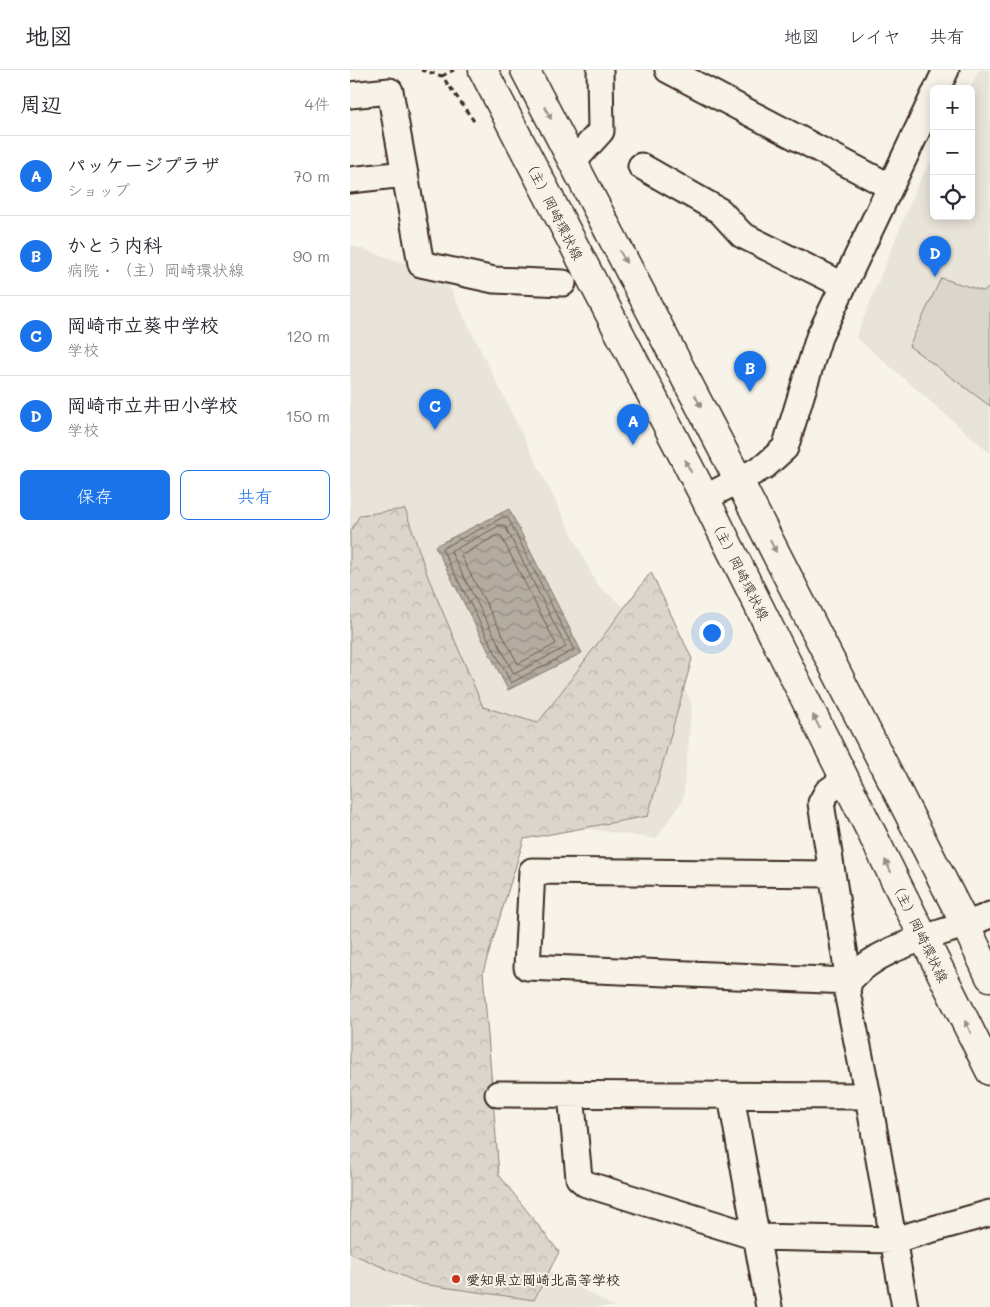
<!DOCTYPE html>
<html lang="ja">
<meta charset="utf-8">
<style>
body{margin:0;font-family:Mali,"Klee One",sans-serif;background:#f7f7f7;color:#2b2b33}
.controls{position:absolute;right:15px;top:15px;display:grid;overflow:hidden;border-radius:8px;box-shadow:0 2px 12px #0003}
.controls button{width:45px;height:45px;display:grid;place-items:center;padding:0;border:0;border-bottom:1px solid #e1e1e2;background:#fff;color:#2b2b33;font:25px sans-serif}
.you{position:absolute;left:361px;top:562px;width:18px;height:18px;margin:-12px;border:4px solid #fff;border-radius:50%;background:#1a73e8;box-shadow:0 0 0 8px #1a73e833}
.badge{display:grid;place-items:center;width:32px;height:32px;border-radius:50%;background:#1a73e8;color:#fff;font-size:16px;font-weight:700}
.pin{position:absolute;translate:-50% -41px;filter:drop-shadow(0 1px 2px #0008)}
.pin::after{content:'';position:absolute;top:26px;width:18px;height:15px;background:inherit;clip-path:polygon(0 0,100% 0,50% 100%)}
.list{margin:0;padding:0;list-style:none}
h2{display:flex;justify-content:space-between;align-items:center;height:65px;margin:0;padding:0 20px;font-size:21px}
h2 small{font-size:16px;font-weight:400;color:#7c7c81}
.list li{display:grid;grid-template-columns:32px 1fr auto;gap:15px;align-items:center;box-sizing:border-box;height:80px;padding:0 20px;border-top:1px solid #e1e1e2}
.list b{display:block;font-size:19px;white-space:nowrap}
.list p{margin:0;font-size:16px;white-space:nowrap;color:#7c7c81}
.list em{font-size:16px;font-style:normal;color:#7c7c81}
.actions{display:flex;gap:10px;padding:15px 20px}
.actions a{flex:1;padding:11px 0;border:1px solid #1a73e8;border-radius:8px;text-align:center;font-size:18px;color:#1a73e8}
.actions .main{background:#1a73e8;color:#fff}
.icon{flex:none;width:28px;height:28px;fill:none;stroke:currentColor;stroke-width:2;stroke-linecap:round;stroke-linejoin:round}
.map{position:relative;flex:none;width:640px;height:1237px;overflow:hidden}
header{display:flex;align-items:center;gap:30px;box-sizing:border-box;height:70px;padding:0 25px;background:#fff;border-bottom:1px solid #e1e1e2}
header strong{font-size:24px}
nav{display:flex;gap:28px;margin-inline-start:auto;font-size:18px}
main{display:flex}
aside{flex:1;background:#fff}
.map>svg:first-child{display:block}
</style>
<header>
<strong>地図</strong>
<nav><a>地図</a><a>レイヤ</a><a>共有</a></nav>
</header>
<main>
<aside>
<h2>周辺<small>4件</small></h2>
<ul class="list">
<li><span class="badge">A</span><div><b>パッケージプラザ</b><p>ショップ</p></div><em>70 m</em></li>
<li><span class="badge">B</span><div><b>かとう内科</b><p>病院 · （主）岡崎環状線</p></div><em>90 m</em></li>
<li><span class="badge">C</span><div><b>岡崎市立葵中学校</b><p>学校</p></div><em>120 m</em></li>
<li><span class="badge">D</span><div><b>岡崎市立井田小学校</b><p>学校</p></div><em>150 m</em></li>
</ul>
<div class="actions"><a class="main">保存</a><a>共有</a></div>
</aside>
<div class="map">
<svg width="640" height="1237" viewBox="0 0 640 1237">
<defs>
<pattern id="forest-crowns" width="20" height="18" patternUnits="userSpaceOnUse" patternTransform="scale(1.25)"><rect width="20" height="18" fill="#dbd6cb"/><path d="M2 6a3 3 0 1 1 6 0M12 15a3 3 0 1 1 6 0" fill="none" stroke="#bdb8ae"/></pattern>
<pattern id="water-waves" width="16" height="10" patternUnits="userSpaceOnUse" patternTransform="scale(1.25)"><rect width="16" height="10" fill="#b4aca0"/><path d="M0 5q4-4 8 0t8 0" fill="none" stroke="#948c82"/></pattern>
</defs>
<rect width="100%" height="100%" fill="#f7f3e8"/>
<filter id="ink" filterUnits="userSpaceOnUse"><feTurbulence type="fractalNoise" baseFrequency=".02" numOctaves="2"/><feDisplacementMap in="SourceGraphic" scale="10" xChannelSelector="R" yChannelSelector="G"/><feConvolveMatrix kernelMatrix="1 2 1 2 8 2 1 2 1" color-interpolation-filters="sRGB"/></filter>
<g filter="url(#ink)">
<!-- built -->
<path fill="#e9e4d9" d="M629 0H640V383L506 267 567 116 584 85V146H621V19H619Z
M0 175 94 206 247 515 313 568 342 635 333 730 306 769 0 724Z
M0 1159 160 1180 265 1237H0Z"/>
<!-- forest -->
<path fill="url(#forest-crowns)" stroke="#8b8074" d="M55 439 78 507 133 637 188 653 301 502 342 589 298 746 174 769 133 902 149 1105 209 1182 184 1230 71 1214 0 1183V462L10 445Z"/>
<!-- pitch -->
<path fill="#dbd6cb" stroke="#8b8074" d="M591 208 633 221 640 218V336L559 276Z"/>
<!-- water -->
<path fill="url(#water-waves)" stroke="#84786c" d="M159 439 232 583 158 620 85 476Z"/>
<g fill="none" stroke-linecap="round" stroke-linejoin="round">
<!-- shore -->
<path stroke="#6b5e52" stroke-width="1" d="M154 447 158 448 224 580 161 613 92 479Z
M151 455 155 456 216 577 164 604 101 482Z
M148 465 151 466 206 574 168 594 111 486Z"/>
<defs>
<path id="minor" d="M318 0 539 116
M587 19 596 0
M0 25 40 21 71 194 144 210 213 213
M223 92 251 61 250 0
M291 96 370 141 392 165 493 215
M0 110 55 104
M355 428 415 396 435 378 469 267 584 25
M495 709 477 722 471 733 499 911 497 922 518 1026 555 1237
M481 804 182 801 177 897 499 911
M499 911C534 871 594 866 640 845
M148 1024 518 1026
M221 1024 229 1108 236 1114 406 1167 544 1170 640 1143
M381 1026 419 1237"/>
<path id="major" d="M133 0 355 428 640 1001
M175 0 389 411 616 856 640 907"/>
</defs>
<!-- minor casing -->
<use href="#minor" stroke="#3b2a1e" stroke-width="29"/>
<!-- major casing -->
<use href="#major" stroke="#3b2a1e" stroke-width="31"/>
<!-- path -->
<path stroke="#3b2a1e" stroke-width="3" stroke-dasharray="5 4" stroke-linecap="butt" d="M71 0 92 6 126 54
M92 6 104 0"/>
<!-- minor -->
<use href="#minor" stroke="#f7f3e8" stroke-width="25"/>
<!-- major -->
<use href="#major" stroke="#f7f3e8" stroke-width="28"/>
</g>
<!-- one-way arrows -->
<defs><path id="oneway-solid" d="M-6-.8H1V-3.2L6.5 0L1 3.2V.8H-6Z" transform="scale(1.25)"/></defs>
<g fill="#998e83">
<use href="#oneway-solid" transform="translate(198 43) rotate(63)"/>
<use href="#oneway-solid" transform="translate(273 187) rotate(62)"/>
<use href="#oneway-solid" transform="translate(348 331) rotate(62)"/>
<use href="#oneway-solid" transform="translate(338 396) rotate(-117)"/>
<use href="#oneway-solid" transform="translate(423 476) rotate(63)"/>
<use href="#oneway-solid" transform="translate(466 651) rotate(-117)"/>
<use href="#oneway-solid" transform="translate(538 796) rotate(-116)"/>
<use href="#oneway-solid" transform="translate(618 957) rotate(-117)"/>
</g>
</g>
<!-- markers -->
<circle fill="#c8321e" stroke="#f7f3e8" stroke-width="2" cx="106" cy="1209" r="5"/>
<g text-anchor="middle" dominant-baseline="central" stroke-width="4" stroke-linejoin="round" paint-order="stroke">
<!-- street labels -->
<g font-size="14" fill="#3b2a1e" stroke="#f7f3e8">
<text transform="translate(204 139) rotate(63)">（主）岡崎環状線</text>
<text transform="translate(390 499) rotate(63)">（主）岡崎環状線</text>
<text transform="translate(570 861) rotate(64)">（主）岡崎環状線</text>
</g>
<!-- poi labels -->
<g font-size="14" font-weight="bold" fill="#3b2a1e" stroke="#f7f3e8" text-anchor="start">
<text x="116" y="1209">愛知県立岡崎北高等学校</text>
</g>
</g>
</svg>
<div class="controls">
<button>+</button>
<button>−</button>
<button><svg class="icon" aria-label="locate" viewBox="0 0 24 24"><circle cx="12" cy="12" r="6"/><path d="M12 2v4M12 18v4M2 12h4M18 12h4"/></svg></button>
</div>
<div class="you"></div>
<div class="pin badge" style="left:283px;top:375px">A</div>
<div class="pin badge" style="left:400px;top:322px">B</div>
<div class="pin badge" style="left:85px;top:360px">C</div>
<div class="pin badge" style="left:585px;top:207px">D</div>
</div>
</main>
